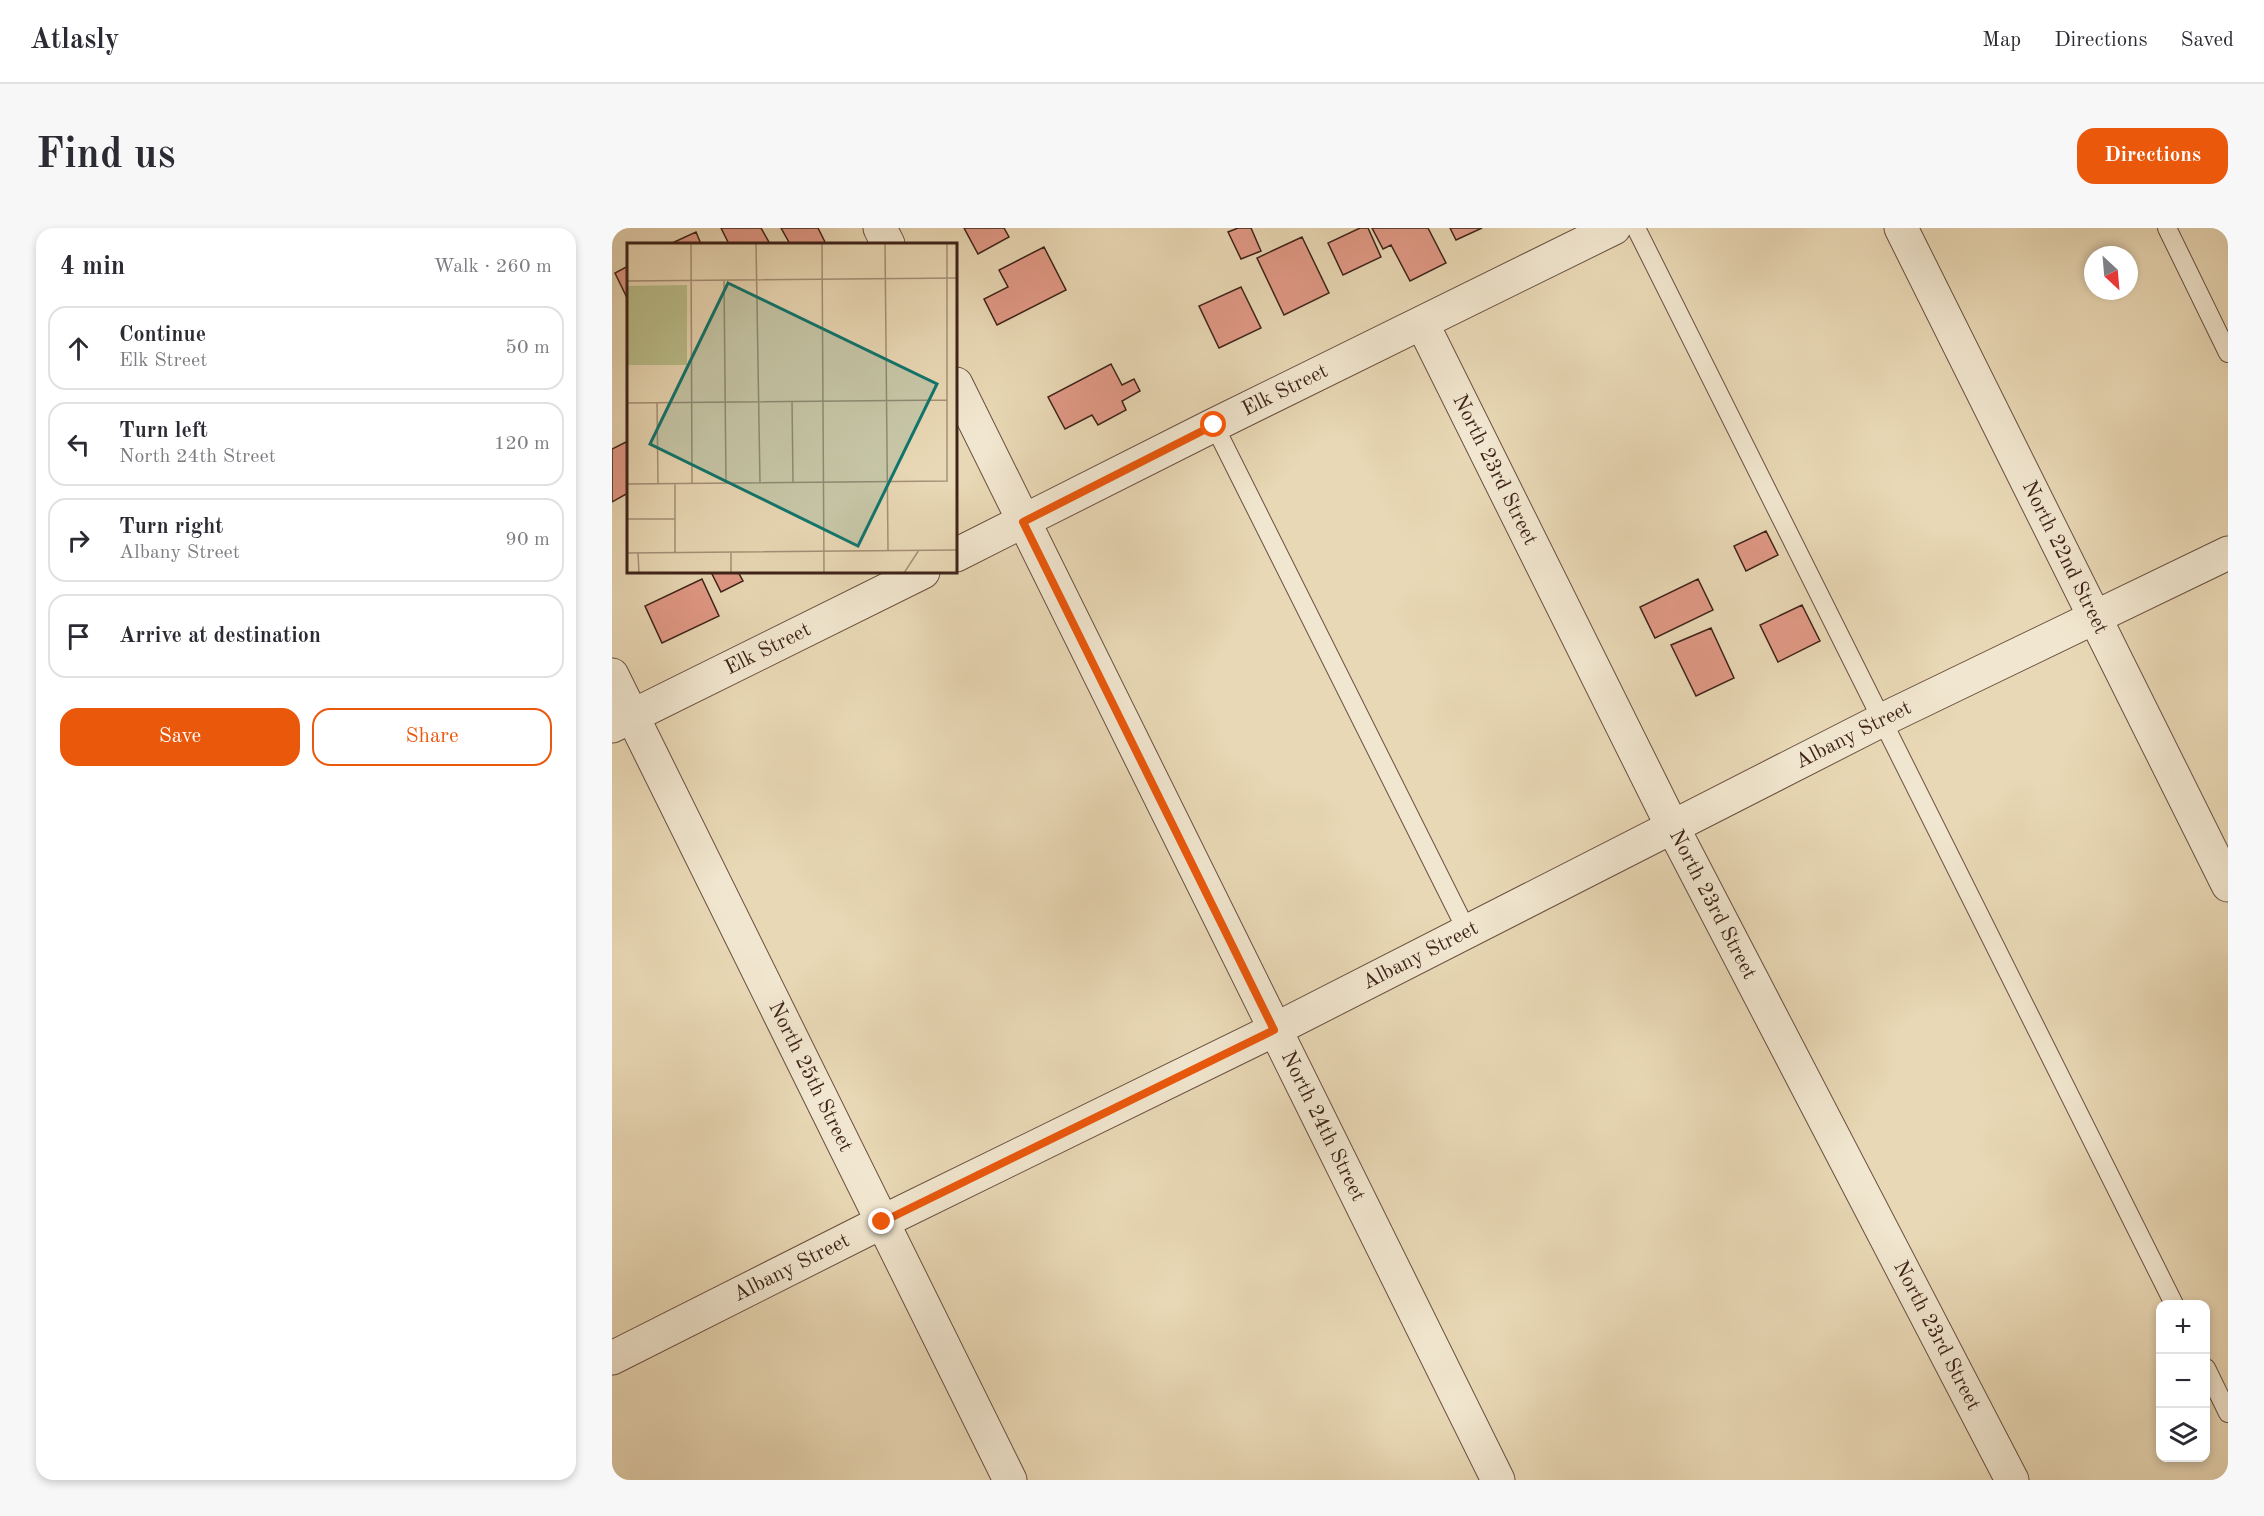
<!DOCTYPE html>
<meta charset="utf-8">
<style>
body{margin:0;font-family:"Old Standard TT",serif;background:#f7f7f7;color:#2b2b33}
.controls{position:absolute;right:18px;bottom:18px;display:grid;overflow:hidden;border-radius:12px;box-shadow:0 3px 9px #0003}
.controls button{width:54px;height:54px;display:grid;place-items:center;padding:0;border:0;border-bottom:2px solid #e1e1e2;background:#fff;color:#2b2b33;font:30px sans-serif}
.compass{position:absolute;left:1472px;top:18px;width:54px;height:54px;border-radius:50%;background:#fff;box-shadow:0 3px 9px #0003;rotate:154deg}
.stop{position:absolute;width:18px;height:18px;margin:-14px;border:4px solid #ea580c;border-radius:50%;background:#fff}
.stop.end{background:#ea580c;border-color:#fff;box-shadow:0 2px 6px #0008}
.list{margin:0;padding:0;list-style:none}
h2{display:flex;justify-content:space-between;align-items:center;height:78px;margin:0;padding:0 24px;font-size:26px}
h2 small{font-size:20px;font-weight:400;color:#7c7c81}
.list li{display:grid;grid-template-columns:39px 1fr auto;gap:18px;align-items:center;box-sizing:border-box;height:84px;margin:0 12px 12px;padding:0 12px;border:2px solid #e1e1e2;border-radius:18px}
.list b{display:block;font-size:22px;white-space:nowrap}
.list p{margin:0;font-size:20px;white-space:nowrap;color:#7c7c81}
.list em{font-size:20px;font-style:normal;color:#7c7c81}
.actions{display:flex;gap:12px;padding:18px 24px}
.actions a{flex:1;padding:14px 0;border:2px solid #ea580c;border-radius:18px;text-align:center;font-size:21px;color:#ea580c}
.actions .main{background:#ea580c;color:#fff}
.icon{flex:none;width:33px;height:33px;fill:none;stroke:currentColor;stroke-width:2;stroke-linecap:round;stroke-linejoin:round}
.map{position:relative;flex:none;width:1616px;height:1252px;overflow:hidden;border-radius:18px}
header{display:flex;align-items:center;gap:36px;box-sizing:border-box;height:84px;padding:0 30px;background:#fff;border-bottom:2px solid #e1e1e2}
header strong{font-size:28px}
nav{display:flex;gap:33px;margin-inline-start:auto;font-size:21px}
.intro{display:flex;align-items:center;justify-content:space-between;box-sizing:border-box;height:144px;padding:0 36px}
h1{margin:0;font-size:42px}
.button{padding:15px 27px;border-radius:18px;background:#ea580c;color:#fff;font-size:21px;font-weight:700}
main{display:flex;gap:36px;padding:0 36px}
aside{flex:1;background:#fff;border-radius:18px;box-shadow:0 3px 9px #0003}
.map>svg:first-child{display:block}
</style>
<header>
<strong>Atlasly</strong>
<nav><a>Map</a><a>Directions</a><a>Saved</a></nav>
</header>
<div class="intro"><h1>Find us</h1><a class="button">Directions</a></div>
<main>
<aside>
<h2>4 min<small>Walk · 260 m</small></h2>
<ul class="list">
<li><svg class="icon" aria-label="ahead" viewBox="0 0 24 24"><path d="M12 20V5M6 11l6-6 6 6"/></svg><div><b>Continue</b><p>Elk Street</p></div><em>50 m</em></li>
<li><svg class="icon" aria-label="left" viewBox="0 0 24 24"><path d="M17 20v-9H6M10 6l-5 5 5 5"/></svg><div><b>Turn left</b><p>North 24th Street</p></div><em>120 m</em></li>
<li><svg class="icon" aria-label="right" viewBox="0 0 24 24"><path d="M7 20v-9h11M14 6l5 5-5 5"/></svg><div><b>Turn right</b><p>Albany Street</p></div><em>90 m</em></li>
<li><svg class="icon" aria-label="arrive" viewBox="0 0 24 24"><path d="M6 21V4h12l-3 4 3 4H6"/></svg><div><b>Arrive at destination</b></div></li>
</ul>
<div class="actions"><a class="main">Save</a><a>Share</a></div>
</aside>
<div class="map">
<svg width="1616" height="1252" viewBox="0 0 1616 1252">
<rect width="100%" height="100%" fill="#e9d8b5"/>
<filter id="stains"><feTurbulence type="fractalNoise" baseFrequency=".00333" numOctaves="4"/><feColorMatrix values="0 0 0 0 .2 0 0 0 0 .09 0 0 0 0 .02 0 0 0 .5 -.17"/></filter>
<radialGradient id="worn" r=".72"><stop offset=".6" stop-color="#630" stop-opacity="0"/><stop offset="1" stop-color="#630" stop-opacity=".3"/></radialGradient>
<!-- building -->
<path fill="#e19986" stroke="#3e2319" stroke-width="1.5" d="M109 0H149L158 16H117Z
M169 0H206L214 16H178Z
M352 0H392L397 9 366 26Z
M626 0H639L649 23 629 31 616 4Z
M748 0H756L769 29 731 47 716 15Z
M760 0H816L834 35 798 53 779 17 771 21Z
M838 0H870L844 12Z
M84 4 89 16H58Z
M690 9 717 65 672 87 645 30Z
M432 19 454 62 385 97 372 71 396 59 387 42Z
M16 38V72L3 45Z
M629 59 649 100 607 120 587 78Z
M499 136 510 157 522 151 528 163 510 173 514 182 486 197 480 187 453 201 436 169Z
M16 213V265L0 274V221Z
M1154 303 1166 327 1134 343 1122 318Z
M99 344H126L131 353 109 364Z
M90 351 107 388 50 415 33 378Z
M1086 351 1101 382 1043 410 1028 379Z
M1190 377 1208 413 1166 434 1148 397Z
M1099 400 1122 450 1084 468 1059 417Z"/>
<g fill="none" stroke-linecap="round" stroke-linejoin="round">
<defs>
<path id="service" d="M1024 0 1562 1076
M1555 0 1616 125
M602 197 855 703
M1594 1140 1616 1185"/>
<g id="minor">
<path d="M268 0 276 16"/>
<path id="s1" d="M1289 0 1616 657"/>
<path id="s2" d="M810 95 1061 600 1400 1252"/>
<path id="s3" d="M344 156 886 1252"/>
<path id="s4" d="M344 327 602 197 1002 0"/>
<path id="s5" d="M0 447 398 1252"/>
<path id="s6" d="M0 498 311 344"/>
<path id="s7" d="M0 1130 270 994 662 802 1270 492 1616 325"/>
</g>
</defs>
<!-- service casing -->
<use href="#service" stroke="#695040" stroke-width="20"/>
<!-- minor casing -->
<use href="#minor" stroke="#695040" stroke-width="35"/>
<!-- service -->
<use href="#service" stroke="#f1e6cf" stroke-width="18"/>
<!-- minor -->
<use href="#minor" stroke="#f1e6cf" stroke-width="33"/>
</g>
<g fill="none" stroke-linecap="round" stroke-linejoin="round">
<!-- route -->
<path stroke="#ea580c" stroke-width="8" d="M270 994 662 802 411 294 602 197"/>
</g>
<g text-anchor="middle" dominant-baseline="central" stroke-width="4.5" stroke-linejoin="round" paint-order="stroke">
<!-- street labels -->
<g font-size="21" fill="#3e2319" stroke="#f1e6cf">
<text stroke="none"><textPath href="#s4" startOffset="368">Elk Street</textPath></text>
<text stroke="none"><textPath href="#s2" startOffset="164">North 23rd Street</textPath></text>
<text stroke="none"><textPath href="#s1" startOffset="368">North 22nd Street</textPath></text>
<text stroke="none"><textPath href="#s6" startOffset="174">Elk Street</textPath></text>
<text stroke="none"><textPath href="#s7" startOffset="1389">Albany Street</textPath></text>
<text stroke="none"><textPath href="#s2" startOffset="650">North 23rd Street</textPath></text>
<text stroke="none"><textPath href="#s7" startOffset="903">Albany Street</textPath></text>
<text stroke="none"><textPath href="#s5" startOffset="448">North 25th Street</textPath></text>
<text stroke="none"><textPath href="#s3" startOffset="828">North 24th Street</textPath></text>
<text stroke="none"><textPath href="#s7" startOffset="201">Albany Street</textPath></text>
<text stroke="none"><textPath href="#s2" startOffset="1136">North 23rd Street</textPath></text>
</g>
</g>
<!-- overview -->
<g transform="translate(15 15)">
<rect width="330" height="330" fill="#e9d8b5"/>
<path d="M60 42V122H0V43Z" fill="#babe8b"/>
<path fill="none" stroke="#a59077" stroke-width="1.5" d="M64 0 65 240M129 0 133 240M195 0 197 330M258 0 261 307M97 37 99 240M0 38 330 35M165 158 166 239M30 159 31 241M0 160 320 157M48 240V309M0 241 320 238V0M0 276H48M104 309V330M0 310 330 307M11 310 12 330M277 330 292 307"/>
<path fill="#0f766e" fill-opacity="0.15" stroke="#0f766e" stroke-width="3" d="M101 40 310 141 231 303 23 201Z"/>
<rect width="330" height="330" fill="none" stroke="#3e2319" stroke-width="3"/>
</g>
<rect width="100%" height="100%" filter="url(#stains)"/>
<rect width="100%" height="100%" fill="url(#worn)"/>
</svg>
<div class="controls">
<button>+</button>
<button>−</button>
<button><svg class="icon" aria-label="layers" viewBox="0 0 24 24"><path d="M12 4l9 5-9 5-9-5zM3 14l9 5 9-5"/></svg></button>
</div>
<svg class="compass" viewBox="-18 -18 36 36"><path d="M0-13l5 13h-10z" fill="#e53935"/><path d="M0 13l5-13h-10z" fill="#7c7c81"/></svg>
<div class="stop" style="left:602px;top:197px"></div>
<div class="stop end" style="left:270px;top:994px"></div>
</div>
</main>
